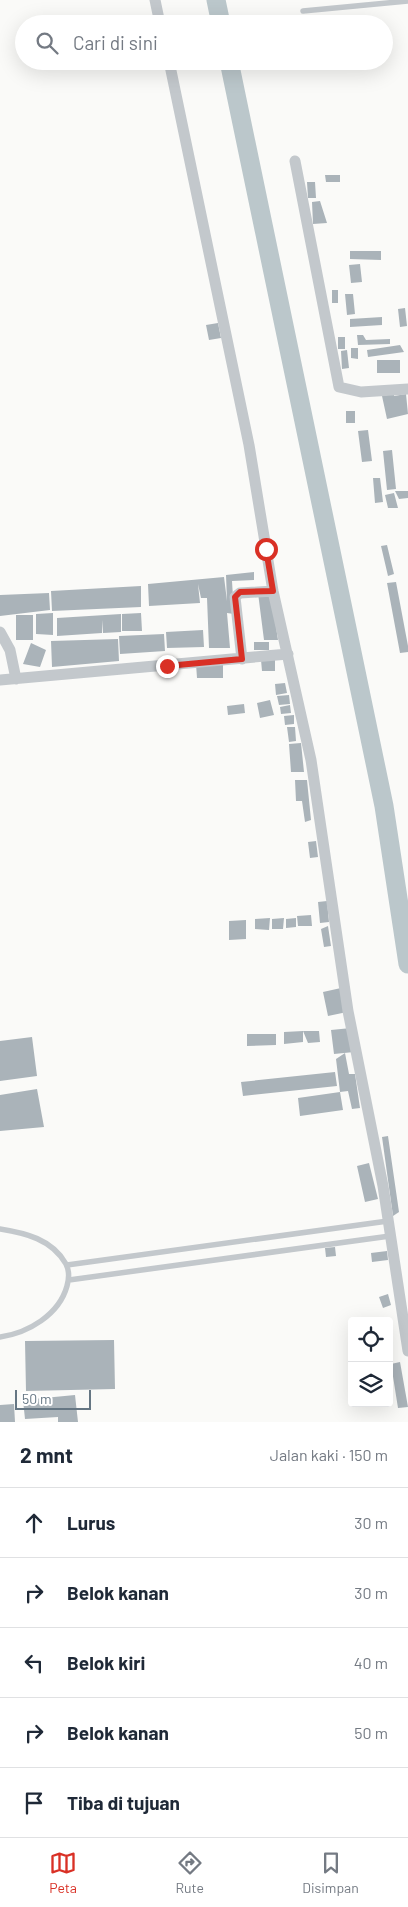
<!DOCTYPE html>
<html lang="id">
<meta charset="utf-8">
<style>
body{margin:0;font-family:Barlow,sans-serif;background:#f2f2f3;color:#1f2937}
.controls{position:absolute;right:15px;bottom:15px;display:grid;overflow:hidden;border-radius:5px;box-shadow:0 5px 20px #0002}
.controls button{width:45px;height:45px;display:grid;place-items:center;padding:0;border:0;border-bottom:1px solid #e0e1e3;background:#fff;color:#1f2937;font:25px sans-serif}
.scale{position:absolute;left:15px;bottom:12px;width:76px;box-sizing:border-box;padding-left:5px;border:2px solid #657683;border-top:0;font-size:14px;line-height:18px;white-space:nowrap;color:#657683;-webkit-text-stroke:4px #fff;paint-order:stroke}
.stop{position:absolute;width:15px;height:15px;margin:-11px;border:4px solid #d93025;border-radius:50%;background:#fff}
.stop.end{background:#d93025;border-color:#fff;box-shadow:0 1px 5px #0008}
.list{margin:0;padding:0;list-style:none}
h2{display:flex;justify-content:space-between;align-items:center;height:65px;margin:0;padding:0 20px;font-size:21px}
h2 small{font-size:16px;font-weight:400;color:#747a83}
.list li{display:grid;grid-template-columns:32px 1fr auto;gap:15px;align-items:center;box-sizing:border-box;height:70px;padding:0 20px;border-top:1px solid #e0e1e3}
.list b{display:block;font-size:19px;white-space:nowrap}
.list em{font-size:16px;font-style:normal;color:#747a83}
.icon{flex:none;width:28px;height:28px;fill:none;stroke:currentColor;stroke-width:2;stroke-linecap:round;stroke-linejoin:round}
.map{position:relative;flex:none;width:408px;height:1422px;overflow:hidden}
.search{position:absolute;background:#fff;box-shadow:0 5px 20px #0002;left:15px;right:15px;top:15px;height:55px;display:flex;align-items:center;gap:12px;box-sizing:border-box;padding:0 18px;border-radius:28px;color:#747a83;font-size:19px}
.sheet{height:415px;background:#fff}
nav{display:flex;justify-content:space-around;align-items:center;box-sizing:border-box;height:70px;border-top:1px solid #e0e1e3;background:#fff;font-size:14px;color:#747a83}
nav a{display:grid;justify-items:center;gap:2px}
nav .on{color:#d93025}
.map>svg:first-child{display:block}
</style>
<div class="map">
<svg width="408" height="1422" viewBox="0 0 408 1422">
<rect width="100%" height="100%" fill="#fafaf8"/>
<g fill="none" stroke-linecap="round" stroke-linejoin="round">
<!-- river -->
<path stroke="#bbc7cb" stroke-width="19" d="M216 0 221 24
M229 61 384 806 408 964"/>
</g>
<!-- building -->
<path fill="#aab3b9" d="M325 175H340V182H326Z
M307 182H315L316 198H308Z
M320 201 327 223 313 224 312 202Z
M350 251H381V260L350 259Z
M360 264 362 282 351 283 349 265Z
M332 290H338V303H332Z
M345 294H353L355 314 347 315Z
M405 308 407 326 400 327 398 309Z
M382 317V325L350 327V319Z
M218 323 221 338 209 340 206 325Z
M357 335H363L366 340 390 339V344L358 345Z
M338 337H345V349H338Z
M400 345 404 352 368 357 367 350Z
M351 348H358V359L351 358Z
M347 350 349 368 342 369 341 351Z
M377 360H400V373H377Z
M394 394V396L406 394 408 414 387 419 382 396Z
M346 411H355V423H346Z
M368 430 372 461 362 462 358 431Z
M392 450 396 489 387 490 383 451Z
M373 478H380L383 502 375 503Z
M395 491H408V498L399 499Z
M394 493 398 508H388L385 495Z
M387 545 394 574 388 576 381 546Z
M254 572V580L232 581 234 614 227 613 230 648H209L207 598H201L198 584 200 603 149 606 148 584 224 577 227 601 226 575Z
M396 582 408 646V652L400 653 387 583Z
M141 586V607L52 611 51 591Z
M271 592 278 640H264L258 593Z
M49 593 50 610 0 616V595Z
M53 613V635L36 634V614Z
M141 613 142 631H122V614Z
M121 614V632L103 633 102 620V633L57 636V618Z
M16 615H33V640H16Z
M203 630 204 647 167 648 166 632Z
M164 634 165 651 120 654 119 636Z
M118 639 119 661 52 667 51 641Z
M254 642H269V650H254Z
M31 643 46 650 40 667 23 664Z
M261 660H275V671H262Z
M223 662V678H197L196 664Z
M285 683 287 693 276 695 275 684Z
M289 695 290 704 279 705 277 696Z
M270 700 274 715 260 718 257 703Z
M244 704 245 713 228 715 227 706Z
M290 705 291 713 281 714 280 707Z
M294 715V724L285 725 284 716Z
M287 727H295L296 741 289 742Z
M301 743 304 772H291L289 744Z
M295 780H307L311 820 305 822 302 801H296Z
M316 841 318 857 310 858 308 842Z
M327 901 329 922 320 923 318 902Z
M311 915 312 926H298L297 916Z
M270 918 269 930 255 929V919Z
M284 918 283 929H272V919Z
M296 918V927L286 928V919Z
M246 920V939L229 940V921Z
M328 926 331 946 324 947 321 929Z
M341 988 347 1012 328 1016 323 992Z
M351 1028 354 1052 334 1054 331 1030Z
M303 1031H319L320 1042 308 1043Z
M303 1031V1042L284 1044V1032Z
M247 1034H276V1045L247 1046Z
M32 1037 37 1076 0 1081V1041Z
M345 1053 349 1074H355L360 1108 352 1109 348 1091 340 1092 336 1059Z
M335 1072 337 1086 243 1096 241 1082Z
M37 1089 44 1127 0 1131V1095Z
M340 1092 343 1110 300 1116 298 1098Z
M388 1136 399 1212 393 1216 382 1137Z
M369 1163 378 1199 365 1202 357 1166Z
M335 1247 336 1256 326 1257 325 1248Z
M387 1251 388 1260 372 1262 371 1253Z
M388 1294 391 1305 383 1308 379 1297Z
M114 1340 115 1389 26 1391 25 1341Z
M400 1362 408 1407 398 1408 391 1364Z
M75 1395 78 1422H58V1417L25 1419 23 1400Z
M14 1404 15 1422H0V1405Z"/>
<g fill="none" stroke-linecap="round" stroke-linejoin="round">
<!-- service -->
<path stroke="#c3c8cc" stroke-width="5.5" d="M303 11 408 1
M0 1229C25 1233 52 1239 66 1264 69 1270 69 1279 67 1286 59 1315 28 1333 0 1337
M67 1265 388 1221
M69 1280 390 1236"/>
<!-- minor -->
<path stroke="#c3c8cc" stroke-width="11" d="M155 0 160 24
M169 61 249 445 273 591 311 760 348 1011 383 1186 408 1351
M295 161 339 387 361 392 408 389
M0 632 10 650 16 679
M242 659 235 597 240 593 273 591
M0 680 288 654"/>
</g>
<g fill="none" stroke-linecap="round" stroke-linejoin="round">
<!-- route -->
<path stroke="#d93025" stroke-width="6" d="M167 666 242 659 235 597 240 592 273 591 266 549"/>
</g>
</svg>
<div class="controls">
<button><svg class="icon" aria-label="locate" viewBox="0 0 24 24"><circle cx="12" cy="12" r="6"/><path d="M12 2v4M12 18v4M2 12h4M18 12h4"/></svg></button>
<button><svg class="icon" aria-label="layers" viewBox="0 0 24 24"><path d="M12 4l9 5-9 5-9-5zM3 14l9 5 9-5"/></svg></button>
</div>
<div class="scale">50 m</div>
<div class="stop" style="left:266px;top:549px"></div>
<div class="stop end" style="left:167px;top:666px"></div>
<div class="search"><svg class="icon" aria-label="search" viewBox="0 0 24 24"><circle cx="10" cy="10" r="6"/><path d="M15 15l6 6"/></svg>Cari di sini</div>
</div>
<section class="sheet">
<h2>2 mnt<small>Jalan kaki · 150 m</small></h2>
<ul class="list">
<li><svg class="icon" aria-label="ahead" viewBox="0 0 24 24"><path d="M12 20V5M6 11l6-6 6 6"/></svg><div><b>Lurus</b></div><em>30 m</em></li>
<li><svg class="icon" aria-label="right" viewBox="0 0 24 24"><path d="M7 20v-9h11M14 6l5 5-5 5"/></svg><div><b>Belok kanan</b></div><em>30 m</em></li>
<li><svg class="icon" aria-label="left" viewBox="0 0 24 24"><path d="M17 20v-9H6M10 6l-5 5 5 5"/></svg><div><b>Belok kiri</b></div><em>40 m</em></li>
<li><svg class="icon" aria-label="right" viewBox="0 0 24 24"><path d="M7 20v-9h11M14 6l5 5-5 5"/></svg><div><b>Belok kanan</b></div><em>50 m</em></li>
<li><svg class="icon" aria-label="arrive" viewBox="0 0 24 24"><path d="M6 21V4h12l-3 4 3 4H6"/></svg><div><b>Tiba di tujuan</b></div></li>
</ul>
</section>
<nav>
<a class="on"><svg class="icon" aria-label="map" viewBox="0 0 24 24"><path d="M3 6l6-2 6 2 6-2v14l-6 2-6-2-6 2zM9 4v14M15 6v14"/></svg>Peta</a>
<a><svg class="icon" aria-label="directions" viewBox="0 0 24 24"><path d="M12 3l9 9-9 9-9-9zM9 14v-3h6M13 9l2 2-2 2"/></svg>Rute</a>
<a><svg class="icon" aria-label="saved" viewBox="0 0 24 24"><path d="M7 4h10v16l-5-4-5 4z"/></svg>Disimpan</a>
</nav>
